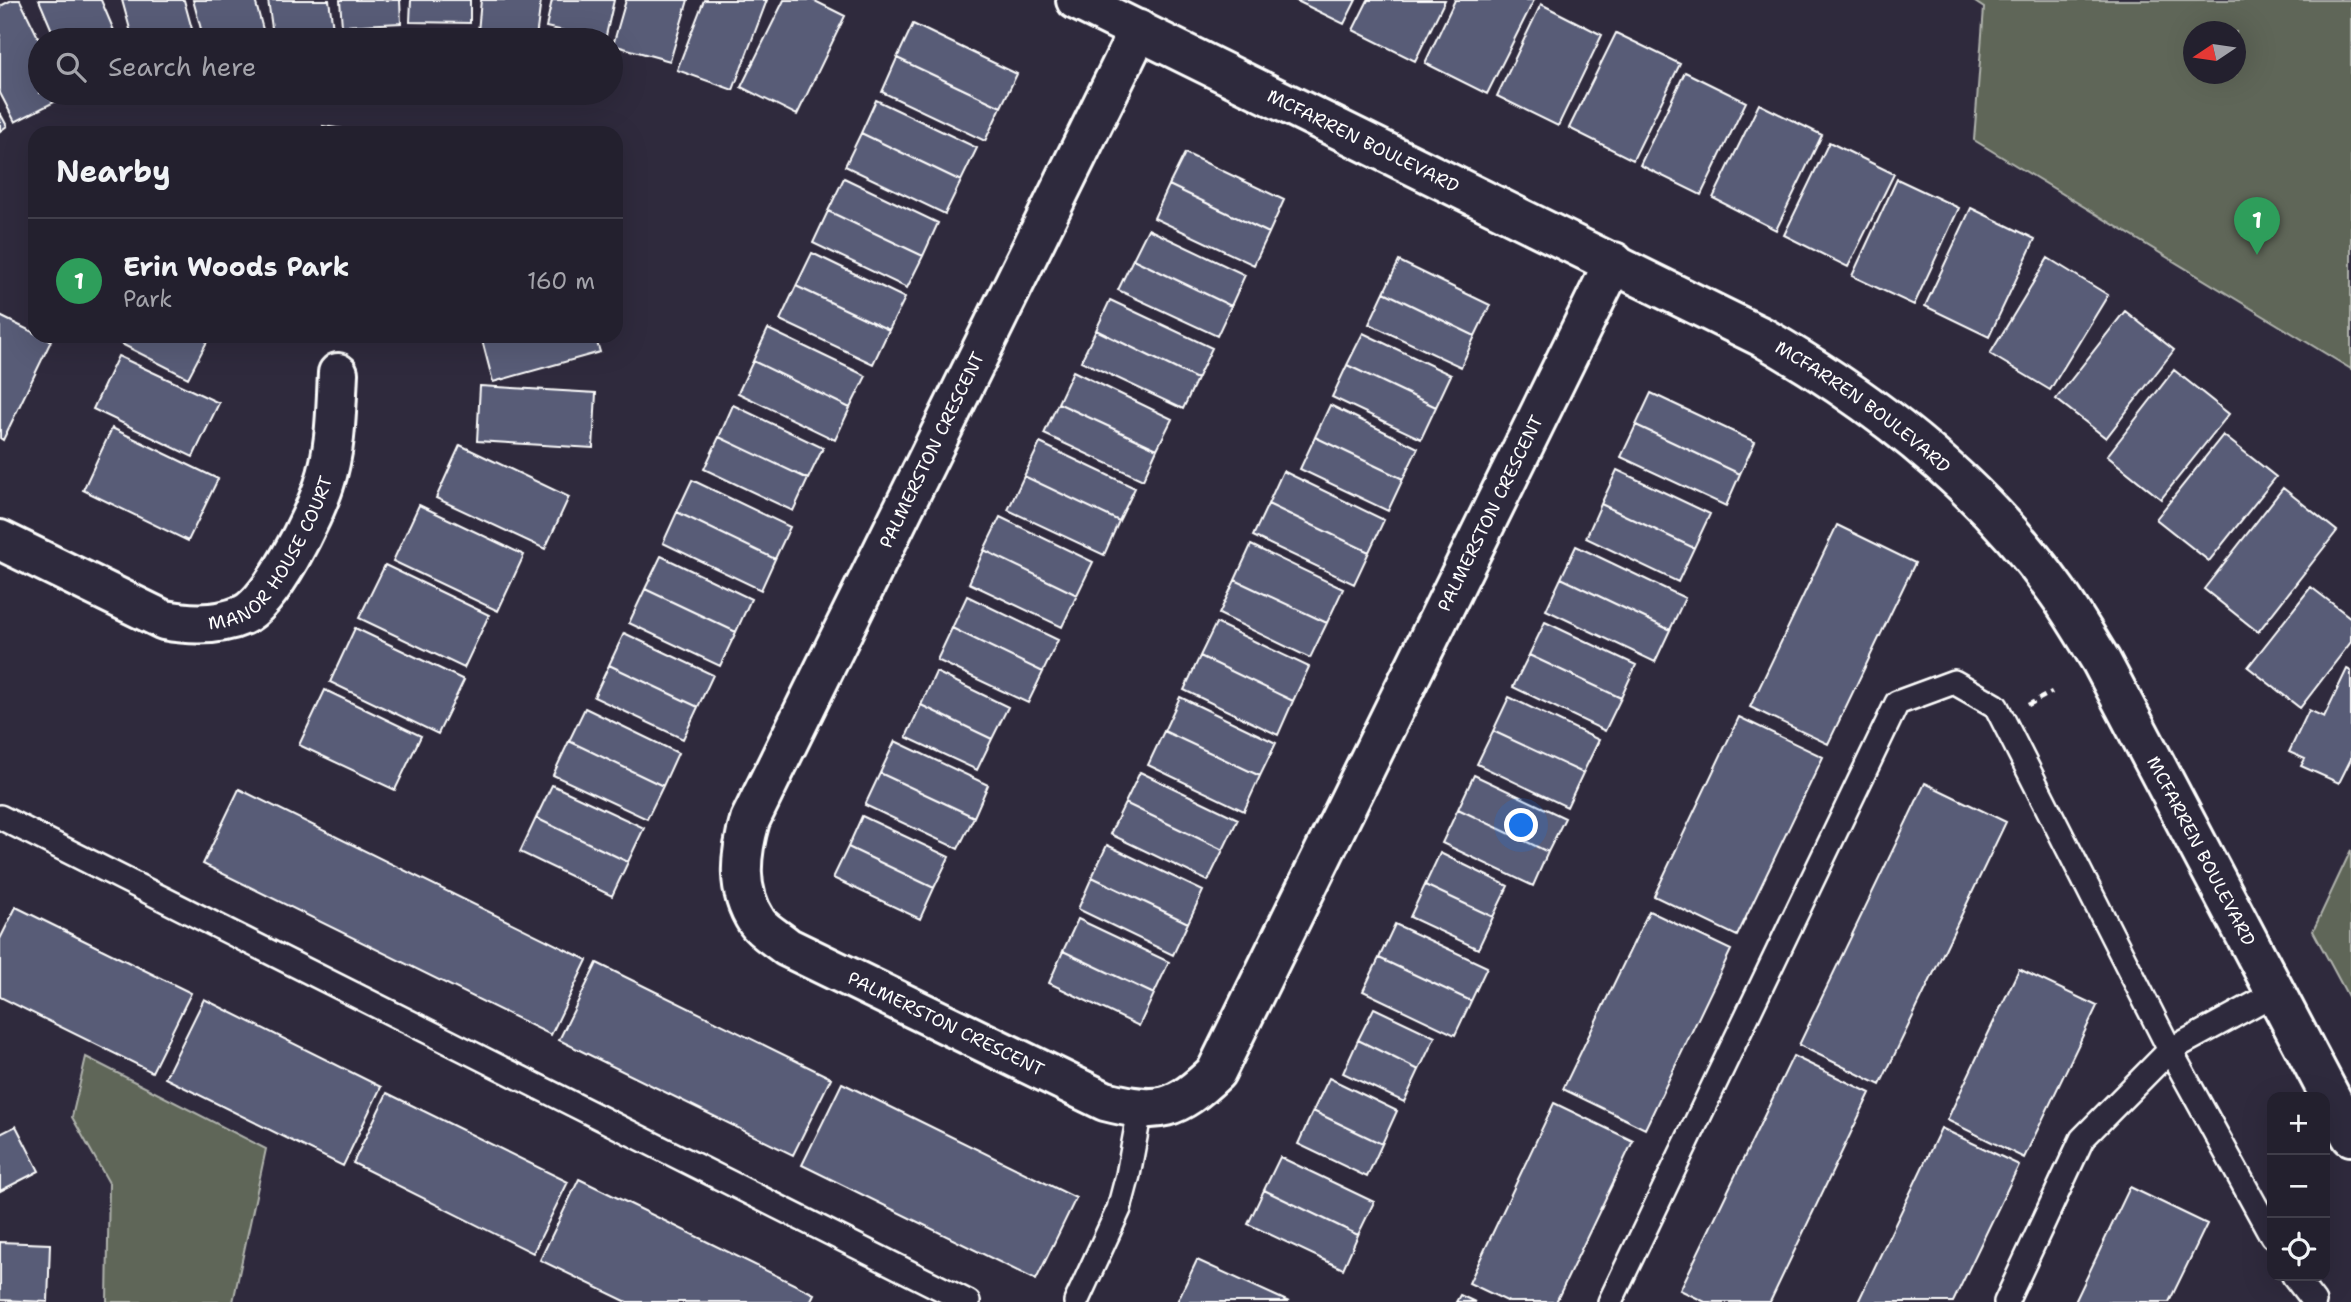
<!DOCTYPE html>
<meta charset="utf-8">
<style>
body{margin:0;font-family:"Shantell Sans",sans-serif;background:#2b2836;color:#f1f3f6}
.controls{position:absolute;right:21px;bottom:21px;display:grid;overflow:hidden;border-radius:14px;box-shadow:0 7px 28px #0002}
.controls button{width:63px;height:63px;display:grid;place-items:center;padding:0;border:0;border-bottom:2px solid #403e4a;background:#23202e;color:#f1f3f6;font:35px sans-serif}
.compass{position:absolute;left:2183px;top:21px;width:63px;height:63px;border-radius:50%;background:#23202e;box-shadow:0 7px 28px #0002;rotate:257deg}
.you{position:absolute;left:1522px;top:826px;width:24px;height:24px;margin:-18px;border:5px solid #fff;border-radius:50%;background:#1a73e8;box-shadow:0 0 0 10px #1a73e833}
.badge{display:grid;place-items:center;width:46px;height:46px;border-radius:50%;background:#bca0f2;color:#fff;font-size:23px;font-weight:700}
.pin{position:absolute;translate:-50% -58px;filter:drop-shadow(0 2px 4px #0008)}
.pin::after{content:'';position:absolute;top:37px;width:24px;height:21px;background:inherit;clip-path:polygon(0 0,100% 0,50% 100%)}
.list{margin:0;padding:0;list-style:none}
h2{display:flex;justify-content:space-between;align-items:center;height:91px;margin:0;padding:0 28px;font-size:30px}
h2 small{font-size:23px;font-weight:400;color:#a3a3aa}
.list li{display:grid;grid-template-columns:46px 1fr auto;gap:21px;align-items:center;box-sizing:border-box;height:126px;padding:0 28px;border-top:2px solid #403e4a}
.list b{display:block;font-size:26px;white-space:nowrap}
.list p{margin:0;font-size:23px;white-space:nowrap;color:#a3a3aa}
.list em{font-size:23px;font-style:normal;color:#a3a3aa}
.icon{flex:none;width:38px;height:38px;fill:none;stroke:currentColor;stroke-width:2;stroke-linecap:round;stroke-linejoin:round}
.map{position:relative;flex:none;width:2351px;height:1302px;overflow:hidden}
.search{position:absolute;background:#23202e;box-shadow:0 7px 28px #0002;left:28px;top:28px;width:595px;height:77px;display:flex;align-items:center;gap:18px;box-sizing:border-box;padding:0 24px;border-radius:38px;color:#a3a3aa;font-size:26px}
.panel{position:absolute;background:#23202e;box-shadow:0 7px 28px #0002;left:28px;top:126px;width:595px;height:217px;border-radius:21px}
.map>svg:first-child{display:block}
</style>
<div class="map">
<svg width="2351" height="1302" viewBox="0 0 2351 1302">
<rect width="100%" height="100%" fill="#2f2a3d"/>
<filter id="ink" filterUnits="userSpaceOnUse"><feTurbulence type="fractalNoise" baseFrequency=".0143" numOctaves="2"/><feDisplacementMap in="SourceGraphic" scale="14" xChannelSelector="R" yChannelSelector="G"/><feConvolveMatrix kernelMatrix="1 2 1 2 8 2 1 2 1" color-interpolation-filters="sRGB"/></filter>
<g filter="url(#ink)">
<!-- green -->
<path fill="#5f6659" stroke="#afb2ac" stroke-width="2" fill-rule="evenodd" d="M1972 0H2351V369L1974 140 1984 8ZM2194 32H2236V74H2194Z
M2351 850V1002L2313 931Z
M86 1057 266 1149 233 1302H107L109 1183 72 1117Z"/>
<!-- building -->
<path fill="#585b77" stroke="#fff" stroke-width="2" d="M12 0H20L40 41V93H67L68 95 15 122 0 93V6Z
M39 0H101L118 40H56Z
M122 0H184L195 40H133Z
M193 0H255L265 37 252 40H204Z
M268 0H329L333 28 273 35Z
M340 0H400L401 23 342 26Z
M411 0H470V23L410 22Z
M481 0H541L536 38 478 32Z
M552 0H614L605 40 546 27Z
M626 0H688L670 61 613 45Z
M704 0H767L733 90 677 70Z
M784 0H813L845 16 797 115 741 87Z
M1295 0H1356L1344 24Z
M1368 0H1445L1415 61 1353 30Z
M1455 0H1534L1487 94 1425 63Z
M1541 4 1602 35 1558 126 1497 96Z
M913 24 1017 74 1001 107 897 58Z
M1616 33 1680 64 1633 160 1569 128Z
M897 58 1001 107 985 141 882 92Z
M1685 72 1746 102 1701 195 1640 165Z
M876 100 977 148 961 181 861 133Z
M1759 104 1822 135 1776 230 1713 198Z
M0 113 7 126 0 131Z
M323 126 371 133H322Z
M861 133 961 181 945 214 845 166Z
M1829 142 1894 174 1848 267 1784 235Z
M1185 153 1284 200 1269 233 1169 185Z
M844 178 938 223 923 256 828 211Z
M1897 179 1959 208 1914 305 1852 276Z
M1169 185 1269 233 1254 265 1154 218Z
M1971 208 2035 239 1989 337 1925 306Z
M828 211 923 256 907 288 813 243Z
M1148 229 1245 275 1231 306 1133 259Z
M812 253 905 298 889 330 796 286Z
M2048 258 2108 295 2050 390 1990 354Z
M1133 259 1231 306 1217 336 1118 290Z
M1399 261 1490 305 1475 336 1384 292Z
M796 286 889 330 873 364 780 320Z
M1384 292 1475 336 1461 367 1369 324Z
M1110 300 1212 348 1197 379 1096 330Z
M2125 311 2174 350 2106 438 2056 399Z
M0 316 51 341 3 440 0 438Z
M768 329 866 376 850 408 753 361Z
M1096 330 1197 379 1183 409 1081 361Z
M1363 333 1451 375 1436 407 1347 365Z
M106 336H210L188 378Z
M481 336H595L600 352 493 382Z
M118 356 219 403 193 457 93 409Z
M753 361 850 408 835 440 738 393Z
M1347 365 1436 407 1421 439 1332 397Z
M2174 370 2229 414 2161 499 2107 456Z
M1073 371 1172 419 1157 449 1058 403Z
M480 386 596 393 593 448 477 441Z
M1651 393 1755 442 1740 474 1636 425Z
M1058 403 1157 449 1143 480 1044 434Z
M733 405 823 448 808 479 719 437Z
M1330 405 1418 448 1403 479 1315 437Z
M1636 425 1740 474 1726 506 1621 457Z
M112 428 218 479 188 541 83 490Z
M2223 435 2276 477 2209 561 2156 519Z
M719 437 808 479 793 511 704 469Z
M1315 437 1403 479 1388 511 1300 469Z
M1040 443 1135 488 1119 521 1024 476Z
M460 445 569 497 545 549 436 498Z
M1617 470 1710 514 1694 548 1601 504Z
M1283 471 1384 520 1369 552 1268 504Z
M1024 476 1119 521 1104 555 1008 510Z
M692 480 790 527 775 559 677 512Z
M2283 488 2337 531 2258 632 2204 589Z
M1268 504 1369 552 1354 584 1253 536Z
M1601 504 1694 548 1678 582 1586 538Z
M419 505 524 555 498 611 393 561Z
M677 512 775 559 761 590 663 543Z
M1000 517 1093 562 1077 595 984 550Z
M1837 525 1915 563 1828 744 1750 707Z
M1251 545 1343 589 1327 623 1235 580Z
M1576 546 1685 598 1670 630 1561 578Z
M984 550 1077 595 1062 627 969 583Z
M661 556 751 599 736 632 645 589Z
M385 565 489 615 464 668 359 618Z
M1561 578 1670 630 1655 662 1546 610Z
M1235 580 1327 623 1310 658 1219 614Z
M2311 587 2351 618V642L2300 708 2248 667Z
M645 589 736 632 720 666 629 623Z
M967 596 1058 640 1043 672 952 628Z
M1545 622 1636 665 1621 698 1529 655Z
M1216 623 1309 667 1293 701 1200 656Z
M355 628 464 680 438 734 330 682Z
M952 628 1043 672 1028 703 937 660Z
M624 633 713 675 698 707 609 665Z
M1529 655 1621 698 1605 731 1513 687Z
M1200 656 1293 701 1278 735 1184 690Z
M609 665 698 707 683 739 594 697Z
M2347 669 2351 671V759L2339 783 2301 766 2305 759 2289 752 2309 710 2324 717Z
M936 672 1008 707 992 739 921 705Z
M325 690 421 736 395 790 299 745Z
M1180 697 1276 743 1260 776 1164 731Z
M1509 697 1599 740 1583 773 1493 731Z
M921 705 992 739 977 770 906 737Z
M585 708 678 753 663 786 569 741Z
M1739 717 1823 757 1737 936 1654 896Z
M1164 731 1260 776 1244 811 1148 765Z
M1493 731 1583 773 1567 807 1477 764Z
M569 741 663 786 647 819 553 775Z
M895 741 988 785 974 817 880 773Z
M1140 772 1238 819 1223 850 1125 803Z
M880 773 974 817 958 849 865 805Z
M1474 775 1565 818 1548 852 1458 809Z
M1925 783 2006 822 1880 1085 1799 1045Z
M552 785 644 828 628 862 536 818Z
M239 789 587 960 551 1035 203 864Z
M1125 803 1223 850 1208 881 1110 834Z
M1458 809 1548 852 1533 886 1442 843Z
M862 816 949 857 934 888 848 847Z
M536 818 628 862 612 896 520 852Z
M1107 845 1203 891 1188 923 1092 877Z
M848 847 934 888 920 919 833 878Z
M1440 853 1508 886 1493 917 1425 885Z
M1092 877 1188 923 1173 955 1078 909Z
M1425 885 1493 917 1478 949 1410 917Z
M16 907 191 993 152 1072 0 997V939Z
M1649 911 1731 950 1645 1129 1563 1089Z
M1078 919 1169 962 1154 994 1063 951Z
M1395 924 1487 967 1471 1001 1379 958Z
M1063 951 1154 994 1139 1026 1049 983Z
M1379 958 1471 1001 1455 1035 1363 991Z
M597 963 831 1078 793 1155 559 1040Z
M2019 969 2097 1006 2024 1158 1947 1120Z
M204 999 381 1087 343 1166 165 1078Z
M1374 1008 1435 1037 1419 1070 1358 1040Z
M1358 1040 1419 1070 1404 1102 1343 1073Z
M1793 1056 1870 1093 1770 1302H1705L1680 1290Z
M1329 1078 1397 1111 1382 1144 1313 1111Z
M842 1083 1076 1198 1036 1280 802 1165Z
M387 1093 568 1182 533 1253 353 1163Z
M1554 1103 1633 1141 1556 1302H1509L1469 1283Z
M1313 1111 1382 1144 1367 1177 1298 1144Z
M16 1126 39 1171 0 1191V1134Z
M1941 1128 2019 1165 1953 1302H1858Z
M1280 1157 1374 1202 1358 1235 1264 1190Z
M579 1179 814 1294 810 1302H627L540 1260Z
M2130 1187 2207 1224 2169 1302H2075Z
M1264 1190 1358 1235 1343 1269 1248 1224Z
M0 1242 50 1244 48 1302 0 1300Z
M1197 1260 1289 1302H1177Z
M1460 1295 1475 1302H1456Z"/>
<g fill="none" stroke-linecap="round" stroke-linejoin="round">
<defs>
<path id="lane" d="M0 817 968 1302
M2272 1236 2170 1050 2275 993
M2294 1276 2314 1302
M1076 1302 1119 1209 1128 1175 1140 1110
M1610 1302 1897 703 1954 682 1996 706 2170 1050 2082 1139 2006 1302"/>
<g id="street">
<path id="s1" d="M1139 30 750 820C740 855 736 890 757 922 763 931 778 939 787 947L1105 1101C1159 1115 1176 1110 1216 1072L1614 262"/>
<path id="s2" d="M0 540 164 620C191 625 218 626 243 615 272 602 314 516 324 485 336 449 336 411 338 373"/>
</g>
<g id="secondary">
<path id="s3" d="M1076 0 1762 337C1874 401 1980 484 2055 589 2072 612 2086 637 2101 661L2351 1136"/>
</g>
</defs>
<!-- lane casing -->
<use href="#lane" stroke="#fff" stroke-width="28"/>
<!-- street casing -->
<use href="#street" stroke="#fff" stroke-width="44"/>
<!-- secondary casing -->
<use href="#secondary" stroke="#fff" stroke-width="44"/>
<!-- path -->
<path stroke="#fff" stroke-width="4.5" stroke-dasharray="7 5" stroke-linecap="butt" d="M2028 705 2052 692"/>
<!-- lane -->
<use href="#lane" stroke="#2f2a3d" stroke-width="23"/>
<!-- street -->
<use href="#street" stroke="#2f2a3d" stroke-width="38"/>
<!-- secondary -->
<use href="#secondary" stroke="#2f2a3d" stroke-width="38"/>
</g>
</g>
<g text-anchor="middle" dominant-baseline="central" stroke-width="5" stroke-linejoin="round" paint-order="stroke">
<!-- street labels -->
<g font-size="18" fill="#fff" stroke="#2f2a3d">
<text stroke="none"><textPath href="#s3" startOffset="320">MCFARREN BOULEVARD</textPath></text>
<text stroke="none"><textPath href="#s3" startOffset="887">MCFARREN BOULEVARD</textPath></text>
<text transform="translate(932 450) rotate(-64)">PALMERSTON CRESCENT</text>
<text stroke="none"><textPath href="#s1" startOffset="2124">PALMERSTON CRESCENT</textPath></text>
<text stroke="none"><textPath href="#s2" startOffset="327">MANOR HOUSE COURT</textPath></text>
<text stroke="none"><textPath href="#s3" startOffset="1454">MCFARREN BOULEVARD</textPath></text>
<text stroke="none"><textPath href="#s1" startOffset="1202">PALMERSTON CRESCENT</textPath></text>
</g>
</g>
</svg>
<div class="controls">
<button>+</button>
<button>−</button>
<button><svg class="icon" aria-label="locate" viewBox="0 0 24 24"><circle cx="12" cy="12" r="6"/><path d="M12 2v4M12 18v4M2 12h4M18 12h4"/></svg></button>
</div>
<svg class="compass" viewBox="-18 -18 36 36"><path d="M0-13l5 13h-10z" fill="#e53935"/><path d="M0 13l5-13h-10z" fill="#a3a3aa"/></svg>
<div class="you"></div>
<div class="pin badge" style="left:2257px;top:255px;background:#2e9e5b">1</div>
<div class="search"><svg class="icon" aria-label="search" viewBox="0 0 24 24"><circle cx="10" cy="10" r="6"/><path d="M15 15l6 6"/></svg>Search here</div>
<section class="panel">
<h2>Nearby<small></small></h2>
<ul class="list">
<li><span class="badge" style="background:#2e9e5b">1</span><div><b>Erin Woods Park</b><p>Park</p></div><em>160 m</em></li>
</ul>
</section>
</div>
